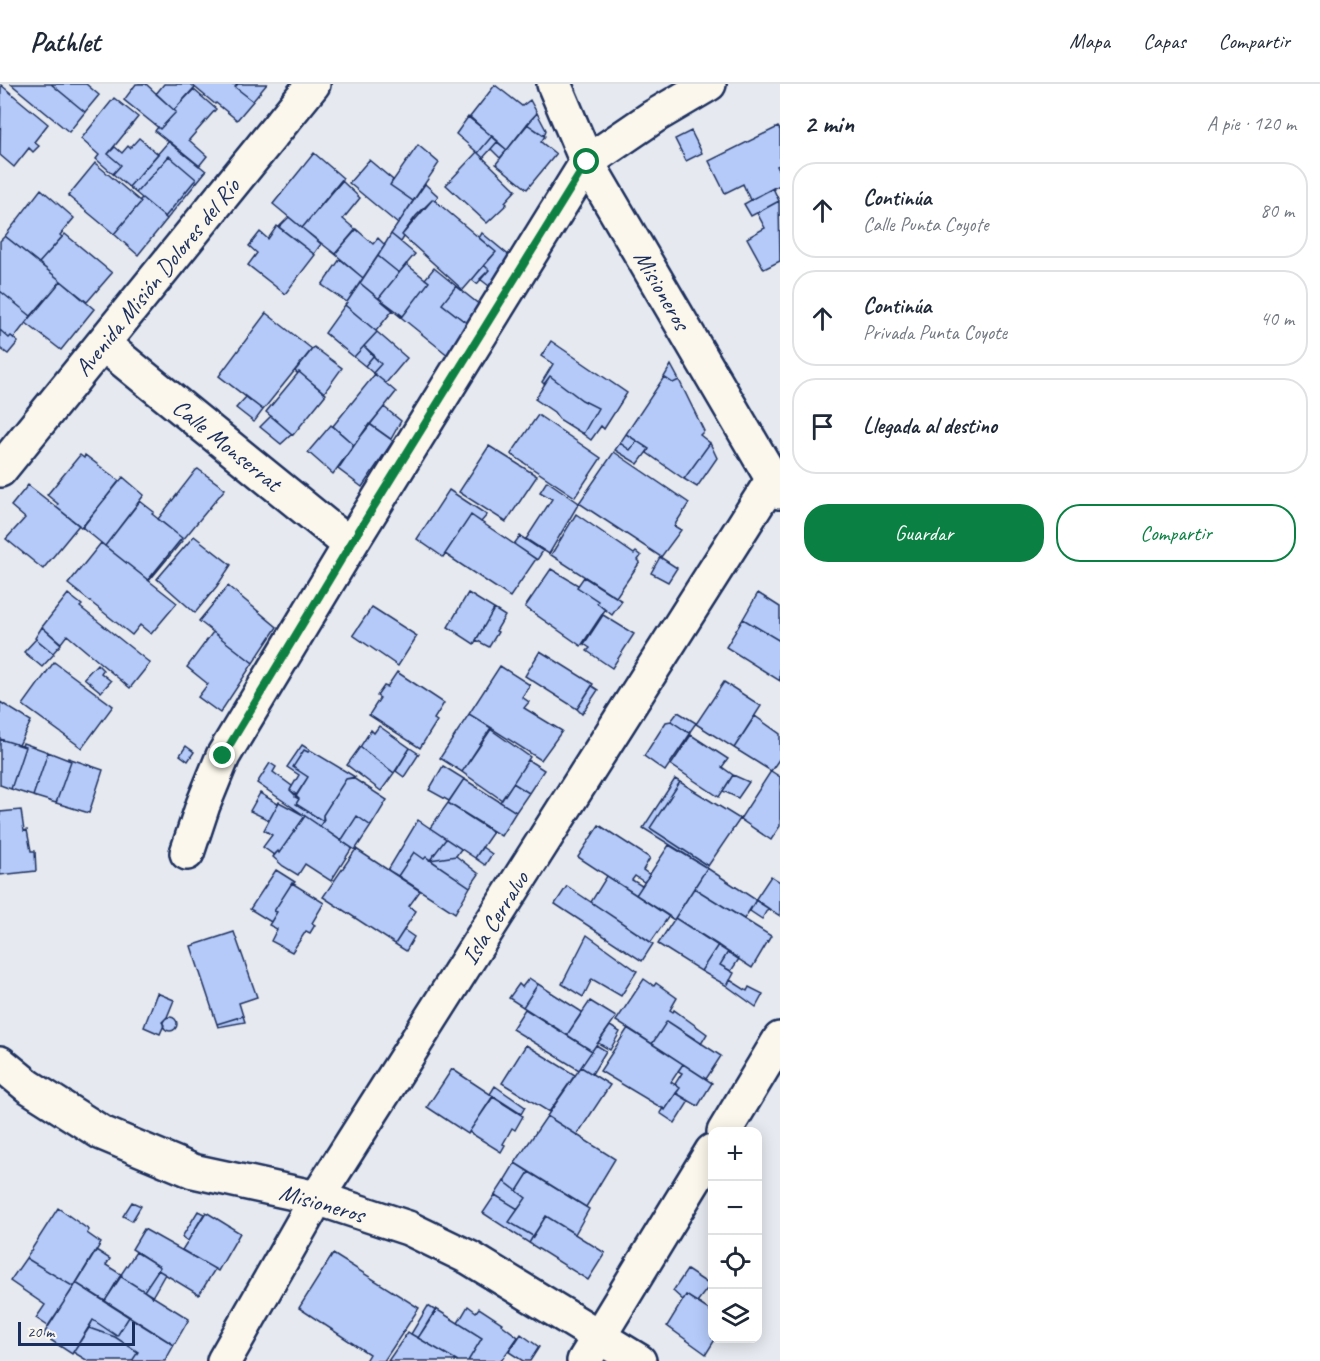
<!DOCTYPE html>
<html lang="es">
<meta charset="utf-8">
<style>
body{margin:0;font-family:Caveat,sans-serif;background:#f6f6f7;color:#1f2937}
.controls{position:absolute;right:18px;bottom:18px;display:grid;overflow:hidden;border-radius:12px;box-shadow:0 3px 15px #0003}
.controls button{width:54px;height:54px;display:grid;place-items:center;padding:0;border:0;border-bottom:2px solid #e0e1e3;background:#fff;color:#1f2937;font:30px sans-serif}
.scale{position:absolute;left:18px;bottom:15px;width:117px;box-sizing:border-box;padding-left:6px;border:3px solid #1b2f5e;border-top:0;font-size:16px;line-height:21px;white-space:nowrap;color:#1b2f5e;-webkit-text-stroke:4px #fbf7ec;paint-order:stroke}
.stop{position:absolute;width:18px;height:18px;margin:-14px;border:4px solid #0b8043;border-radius:50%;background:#fff}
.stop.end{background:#0b8043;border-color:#fff;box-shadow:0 2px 6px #0008}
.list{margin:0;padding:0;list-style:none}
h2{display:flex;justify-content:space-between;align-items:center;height:78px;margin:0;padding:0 24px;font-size:26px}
h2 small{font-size:20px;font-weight:400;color:#747a83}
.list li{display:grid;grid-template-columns:39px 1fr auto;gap:18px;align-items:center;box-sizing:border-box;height:96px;margin:0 12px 12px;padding:0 12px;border:2px solid #e0e1e3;border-radius:24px}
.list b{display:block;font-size:22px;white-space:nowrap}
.list p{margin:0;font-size:20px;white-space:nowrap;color:#747a83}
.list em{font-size:20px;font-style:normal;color:#747a83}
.actions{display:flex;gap:12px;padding:18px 24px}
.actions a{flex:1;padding:14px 0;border:2px solid #0b8043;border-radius:24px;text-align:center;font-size:21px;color:#0b8043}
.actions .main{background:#0b8043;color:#fff}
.icon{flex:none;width:33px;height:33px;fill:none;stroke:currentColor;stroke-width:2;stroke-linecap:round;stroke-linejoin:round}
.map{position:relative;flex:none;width:780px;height:1277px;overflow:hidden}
header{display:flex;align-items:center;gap:36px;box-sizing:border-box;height:84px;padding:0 30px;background:#fff;border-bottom:2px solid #e0e1e3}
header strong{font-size:28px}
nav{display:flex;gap:33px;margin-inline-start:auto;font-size:21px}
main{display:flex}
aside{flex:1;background:#fff}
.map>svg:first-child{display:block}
</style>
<header>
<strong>Pathlet</strong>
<nav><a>Mapa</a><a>Capas</a><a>Compartir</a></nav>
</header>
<main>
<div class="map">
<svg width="780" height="1277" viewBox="0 0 780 1277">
<rect width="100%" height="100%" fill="#e6eaf0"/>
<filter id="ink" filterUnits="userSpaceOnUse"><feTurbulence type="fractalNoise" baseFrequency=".0167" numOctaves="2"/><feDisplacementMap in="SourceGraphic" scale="12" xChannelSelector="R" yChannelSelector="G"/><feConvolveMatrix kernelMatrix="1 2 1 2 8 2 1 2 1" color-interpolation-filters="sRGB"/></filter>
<g filter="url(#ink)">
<!-- building -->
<path fill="#b5caf9" stroke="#1b2f5e" stroke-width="1.5" d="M11 0H51L85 28 69 48Z
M51 0H86L99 11 85 28Z
M136 0H146L176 28 160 45 124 16Z
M164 0H191L195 4 174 26 156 10Z
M191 0H238L235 3 253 17 237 36 216 19 215 20Z
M238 0H267L253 17 235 3Z
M1 1 48 40 34 58 39 62 33 68 29 64 14 83 0 71Z
M495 1 522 22 530 16 537 29 507 66 470 33Z
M193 5 216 25 189 56 207 72 199 82 155 47 158 43 160 45 176 28 174 26Z
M114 14 138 33 108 70 121 81 113 90 96 75 99 71 81 55Z
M537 29 546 46 544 52 527 40Z
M468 33 492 52 478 69 456 50Z
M527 40 545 52 541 58 556 70 527 105 496 80Z
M778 43 780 46V81L777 82 780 89V101L750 116 743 100 725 109 709 77Z
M691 47 702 69 686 77 675 55Z
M492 52 498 57 483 74 478 69Z
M139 54 158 70 129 103 113 90 121 81 108 70 115 63 122 69 128 62 130 64Z
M169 57 206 87 167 135 165 133 196 95 169 72 136 109 129 103Z
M497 58 507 66 500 74 491 65Z
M418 61 439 79 413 117 390 101Z
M477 68 516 106 505 118 507 120 487 139 446 101Z
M314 69 343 94 302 144 273 120Z
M169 72 196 95 165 133 136 109Z
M369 76 393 96 390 101 413 117 398 140 349 99Z
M95 79 141 118 114 150 68 112Z
M342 97 360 114 343 135 356 146 335 170 302 144Z
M425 100 438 112 435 117 433 115 416 132 402 151 404 153 401 158 391 150Z
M773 104 779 117 751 132 744 120Z
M41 105 74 134 60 151 62 153 39 179 5 152Z
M142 114 167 135 138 171 114 150 141 118 140 116Z
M433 115 496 168 463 206 402 151Z
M779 117 780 177 764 185 747 154 765 144 757 129Z
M289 133 321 160 314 170 279 143Z
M277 142 315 171 285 210 248 181 257 169 249 162 260 148 268 155Z
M356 145 373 160 378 154 385 161 363 194 335 170Z
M482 149 512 174 493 205 480 195 489 186 484 181 496 168 479 154Z
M65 150 112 189 87 218 39 179Z
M391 150 415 170 399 189 378 172Z
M5 152 61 197 31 232 0 207V157Z
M378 172 399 189 379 214 397 230 360 199Z
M340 175 363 194 347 218 322 201Z
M406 180 429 198 403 232 379 214Z
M484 181 489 186 477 200 472 196Z
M434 184 456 202 442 220 469 241 449 272 397 230 403 232 429 198 425 195Z
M61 197 94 225 61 266 26 239Z
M360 199 393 226 376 247 345 221Z
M456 202 481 222 469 241 442 220Z
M0 207 31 232 14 254 11 252 9 254 0 246Z
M345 221 377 248 354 273 325 249Z
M266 229 312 265 263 326 219 292Z
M0 246 9 254 11 252 18 258 8 270 1 265 0 267Z
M377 248 407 274 386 299 373 289 381 280 364 262Z
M551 257 627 309 604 345 601 342 591 356 583 350 598 324 582 316 550 292 544 300 542 298 553 280 541 272Z
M364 262 374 271 365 282 354 273Z
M314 263 342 284 324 309 299 288 297 289 295 287Z
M373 272 381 280 373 289 365 282Z
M671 281 679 296 673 299 664 293Z
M299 288 326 310 293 351 266 328Z
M375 290 396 308 354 361 333 342Z
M550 292 582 316 598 324 583 350 559 335 554 328 535 315Z
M664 293 673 299 679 296 704 347 700 351 710 359 684 395 647 369 649 365 626 350Z
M246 313 263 326 254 338 236 324Z
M384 323 401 337 391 355 370 340Z
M538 331 601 374 575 413 511 370Z
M271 332 292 350 281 360 260 343Z
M369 340 393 357 362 403 338 385Z
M331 341 354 361 333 390 308 368Z
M626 350 637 357 630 366 620 359Z
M637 357 649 365 638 380 615 366 620 359 630 366Z
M710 359 717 374 697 403 684 395Z
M489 362 537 392 506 438 459 408Z
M614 368 689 419 674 442 681 446 661 473 579 419Z
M80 371 84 374 85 371 119 397 82 444 56 423 58 420 47 411Z
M198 385 225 405 149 497 148 496 182 454 158 435 196 386Z
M123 393 144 411 105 462 82 443Z
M547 397 579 419 549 470 526 455 552 415 540 408Z
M28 401 79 441 43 485 6 455 25 434 11 422Z
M449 406 487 431 481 438 471 431 443 473 417 455Z
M140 417 154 428 152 430 182 454 148 496 105 462Z
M576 430 634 470 636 468 641 472 638 476 640 478 616 513 551 471Z
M471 431 536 475 510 513 445 470Z
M194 452 231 481 217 502 195 529 157 495Z
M520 452 543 467 537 476 514 460Z
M101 459 177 519 151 550 140 541 132 551 68 500Z
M660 473 677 484 668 498 651 489Z
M551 485 578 501 577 503 598 517 597 519 605 526 581 562 525 523Z
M584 493 622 517 612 531 597 519 598 517 577 503Z
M228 502 277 543 253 579 199 537Z
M468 509 494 525 474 560 448 543Z
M758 509 780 523V557L743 535Z
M68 510 82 521 80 523 150 579 130 604 67 551 61 559 42 543Z
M372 523 417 552 398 582 353 551Z
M494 525 505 532 496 547 498 548 489 563 476 556Z
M603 531 634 550 612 584 587 567 590 564 584 560Z
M743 535 780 557V597L726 563Z
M42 543 61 560 53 569 35 554Z
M213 548 253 579 220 629 198 613 208 600 187 583Z
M36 555 54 570 42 583 24 568Z
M540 567 593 600 577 625 525 592Z
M54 578 113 622 82 664 23 621Z
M97 580 103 586 101 589 111 597 101 608 84 594Z
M500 582 530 601 522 613 529 618 524 624 562 647 541 676 469 630Z
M397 588 444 619 434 635 437 637 420 664 369 631 380 614 377 612 384 602 387 603Z
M724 598 761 622 734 664 696 640Z
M592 602 598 606 582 630 577 625Z
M0 618 31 637 19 661 0 655Z
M678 628 696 639 689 649 671 637Z
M469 630 492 644 462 688 440 674Z
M755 632 780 650V674L771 687 734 664Z
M671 637 690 650 665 687 644 672 666 638Z
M379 642 410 664 394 689 360 663 371 646 374 649Z
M490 645 530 673 502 716 462 688Z
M691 651 728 675 722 683 733 691 719 713 671 681Z
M0 655 25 663 11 705 0 701Z
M23 659 48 668 33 712 11 705 25 663 22 662Z
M302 661 310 666 308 668 304 666 293 683 308 693 297 711 290 706 299 691 287 683Z
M186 662 194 668 188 677 180 671Z
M360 663 394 689 381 707 347 681Z
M410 664 419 670 404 693 396 687Z
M304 666 308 668 310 666 355 693 346 695 323 731V737L296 720 299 715 295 713 308 693 293 683Z
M48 668 71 677 56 719 33 712Z
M68 674 103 686 89 729 56 719 71 677 68 676Z
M528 676 544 686 529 709 513 699Z
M270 679 276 683 273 688 292 702 290 706 299 715 296 720 323 737 320 742 257 699Z
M443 682 464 695 449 717 429 706Z
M771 687 780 693V742L771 756 740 735Z
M733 691 749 698 738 714 723 707Z
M353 694 387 716 371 742 357 732 341 757 320 742 324 736 323 731 346 695Z
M464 695 516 728 501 752 448 719Z
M675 695 680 698 650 744 708 782 707 784 643 744Z
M680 698 740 735 708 782 650 744Z
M513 699 529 709 516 728 500 718Z
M260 709 278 720 269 736 250 727Z
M279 718 305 732 279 769 278 767 274 771 263 763 272 751 264 746Z
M448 719 493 748 475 774 430 744Z
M21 726 24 747 27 746 31 767H35L36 787 0 791V728Z
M305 732 352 764 331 797 305 780 298 791 283 782 273 773 278 767 279 769Z
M357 732 371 742 355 766 341 757Z
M418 736 446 755 430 776 426 773 424 775 414 768 398 792 388 786Z
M599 741 650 774 643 786 650 791 644 798 635 792 632 796 642 802 636 811 578 773Z
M446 755 461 765 456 772 430 776Z
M669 761 707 784 674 836 636 811Z
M482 763 492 770 485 781 475 774Z
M356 765 420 807 409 822 416 827 395 860 323 813Z
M414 768 424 775 426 773 470 803 455 829 398 792Z
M456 772 479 790 470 803 430 776Z
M707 784 756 816 744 835 694 804Z
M276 786 295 798 293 800 292 799 274 827 277 828 271 838 250 825Z
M607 792 669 832 651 858 591 818Z
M771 792 780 798V832L755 816Z
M292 799 324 819 312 839 315 841 310 849 306 847 292 868 271 857 277 845 269 841 277 828 274 827Z
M567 802 653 860 642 877 555 820Z
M694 804 771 852 752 884 675 834Z
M756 816 768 824 762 835 750 827Z
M675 834 718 861 701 887 658 860Z
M404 846 414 853 406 867 395 860Z
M234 848 257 913 239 919 243 932 217 940 191 862Z
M587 851 637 887 621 912 592 895 583 913 562 900Z
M718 861 728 868 720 881 734 889 727 902 701 887Z
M728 868 739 875 731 887 720 881Z
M529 894 538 900 523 923 509 914 519 900 522 903Z
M644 895 654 902 656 899 677 914 670 926 673 928 674 926 707 950 701 960 667 937 652 960 616 937Z
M730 896 747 907 749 903 763 910 756 923 727 902Z
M538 900 582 928 567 951 523 923Z
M157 909 174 916 167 933 162 938 164 941 160 950 144 943Z
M590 917 616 933 592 967 567 951Z
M525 925 592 967 579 986 512 945Z
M243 932 245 938 218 943 217 940Z
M163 940a7 7 0 1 1 14 0a7 7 0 1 1-14 0Z
M667 937 721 972 706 995 652 960Z
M610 942 620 948 610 966 598 959Z
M628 944 683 980 671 998 680 1004 665 1026 600 987Z
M526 961 575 991 549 1028 502 999Z
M596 961 606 967 592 990 581 983Z
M683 980 712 999 698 1022 676 1009 680 1004 675 1000 682 989 678 987Z
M581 983 610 1001 577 1051 547 1032Z
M452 985 493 1012 468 1050 427 1023Z
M495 1002 525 1023 521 1030 490 1010Z
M676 1009 689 1017 675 1039 660 1029 663 1024 665 1026Z
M493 1013 523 1032 515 1046 512 1044 503 1060 505 1061 501 1068 469 1048Z
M547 1032 615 1075 586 1123 515 1079Z
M515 1079 529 1088 517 1107 504 1097Z
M529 1088 589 1125 575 1150 546 1132 533 1152 509 1138 526 1114 517 1107Z
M504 1097 526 1114 518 1125 495 1111Z
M495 1111 518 1125 509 1138 533 1152 529 1159 483 1129Z
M132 1118 141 1122 132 1137 123 1132Z
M58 1124 89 1146 87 1149 101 1159 74 1203 26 1174Z
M198 1127 204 1130 188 1157 182 1153Z
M206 1128 240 1149 218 1187 182 1166Z
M546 1132 605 1169 588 1196 529 1159Z
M144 1145 215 1185 199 1211 158 1186 160 1183 132 1165Z
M96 1166 110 1175 106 1181 122 1191 105 1217 76 1199Z
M136 1168 160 1183 144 1207 120 1192Z
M333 1170 419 1224 384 1277H365L369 1270 299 1224Z
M26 1174 74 1203 48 1242 36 1234 45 1221 10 1197Z
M158 1186 165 1190 152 1213 144 1207Z
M687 1186 710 1201 697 1218 686 1211 683 1216 673 1207Z
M120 1192 189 1235 174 1261 105 1217Z
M76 1199 129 1233 117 1252 93 1236 72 1270 43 1251Z
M686 1211 712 1228V1254H716L706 1270 667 1242Z
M428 1222 436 1227 418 1254 411 1250Z
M468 1222 476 1228 479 1224 502 1239 501 1240 518 1253 501 1277H468L482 1254 458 1239Z
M436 1225 482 1254 468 1277H458L418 1254Z
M129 1233 174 1261 165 1277H132L138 1268 115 1253 89 1244 93 1236 117 1252Z
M89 1244 115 1253 138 1268 132 1277H88L73 1268Z
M408 1248 411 1250 458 1277H388Z
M521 1250 539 1263 530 1277H523L509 1268Z"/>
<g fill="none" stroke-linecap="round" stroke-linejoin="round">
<defs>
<path id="minor" d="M554 0 587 78 780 408
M103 260 350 461
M0 386 313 0
M187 769 203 721 223 672 350 461 587 78 653 33 709 0
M0 979 28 1002 102 1049 193 1087 317 1114 408 1144 470 1174 639 1277
M724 1048 780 955
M224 1277 317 1114 773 395
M584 1277 712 1067"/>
</defs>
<!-- minor casing -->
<use href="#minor" stroke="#1b2f5e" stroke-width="38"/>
<!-- minor -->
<use href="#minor" stroke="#fbf7ec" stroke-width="33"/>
</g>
</g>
<g fill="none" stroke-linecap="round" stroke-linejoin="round" filter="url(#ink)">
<!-- route -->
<path stroke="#0b8043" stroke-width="8" d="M223 672 350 461 587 78"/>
</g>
<g text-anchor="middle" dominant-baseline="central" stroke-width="4.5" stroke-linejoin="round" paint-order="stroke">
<!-- street labels -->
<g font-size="24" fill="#1b2f5e" stroke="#fbf7ec">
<text transform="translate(157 193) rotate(-51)">Avenida Misión Dolores del Río</text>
<text transform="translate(662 206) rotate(60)">Misioneros</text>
<text transform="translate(227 361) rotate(39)">Calle Monserrat</text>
<text transform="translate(495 834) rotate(-58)">Isla Cerralvo</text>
<text transform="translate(322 1119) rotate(16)">Misioneros</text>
</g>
</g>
</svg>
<div class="controls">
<button>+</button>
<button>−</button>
<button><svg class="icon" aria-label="locate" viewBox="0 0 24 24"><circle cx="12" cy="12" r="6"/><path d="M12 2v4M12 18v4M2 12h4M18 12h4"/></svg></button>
<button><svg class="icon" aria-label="layers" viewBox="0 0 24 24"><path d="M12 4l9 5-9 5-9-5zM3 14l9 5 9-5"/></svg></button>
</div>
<div class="scale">20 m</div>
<div class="stop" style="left:587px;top:78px"></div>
<div class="stop end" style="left:223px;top:672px"></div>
</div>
<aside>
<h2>2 min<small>A pie · 120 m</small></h2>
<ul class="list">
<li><svg class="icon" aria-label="ahead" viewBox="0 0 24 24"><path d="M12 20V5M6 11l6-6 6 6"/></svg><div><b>Continúa</b><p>Calle Punta Coyote</p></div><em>80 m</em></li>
<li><svg class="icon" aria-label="ahead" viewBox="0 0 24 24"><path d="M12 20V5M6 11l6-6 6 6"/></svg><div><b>Continúa</b><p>Privada Punta Coyote</p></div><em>40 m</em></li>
<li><svg class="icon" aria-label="arrive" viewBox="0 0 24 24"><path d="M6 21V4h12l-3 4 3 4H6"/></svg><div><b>Llegada al destino</b></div></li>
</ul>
<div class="actions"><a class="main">Guardar</a><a>Compartir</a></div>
</aside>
</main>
